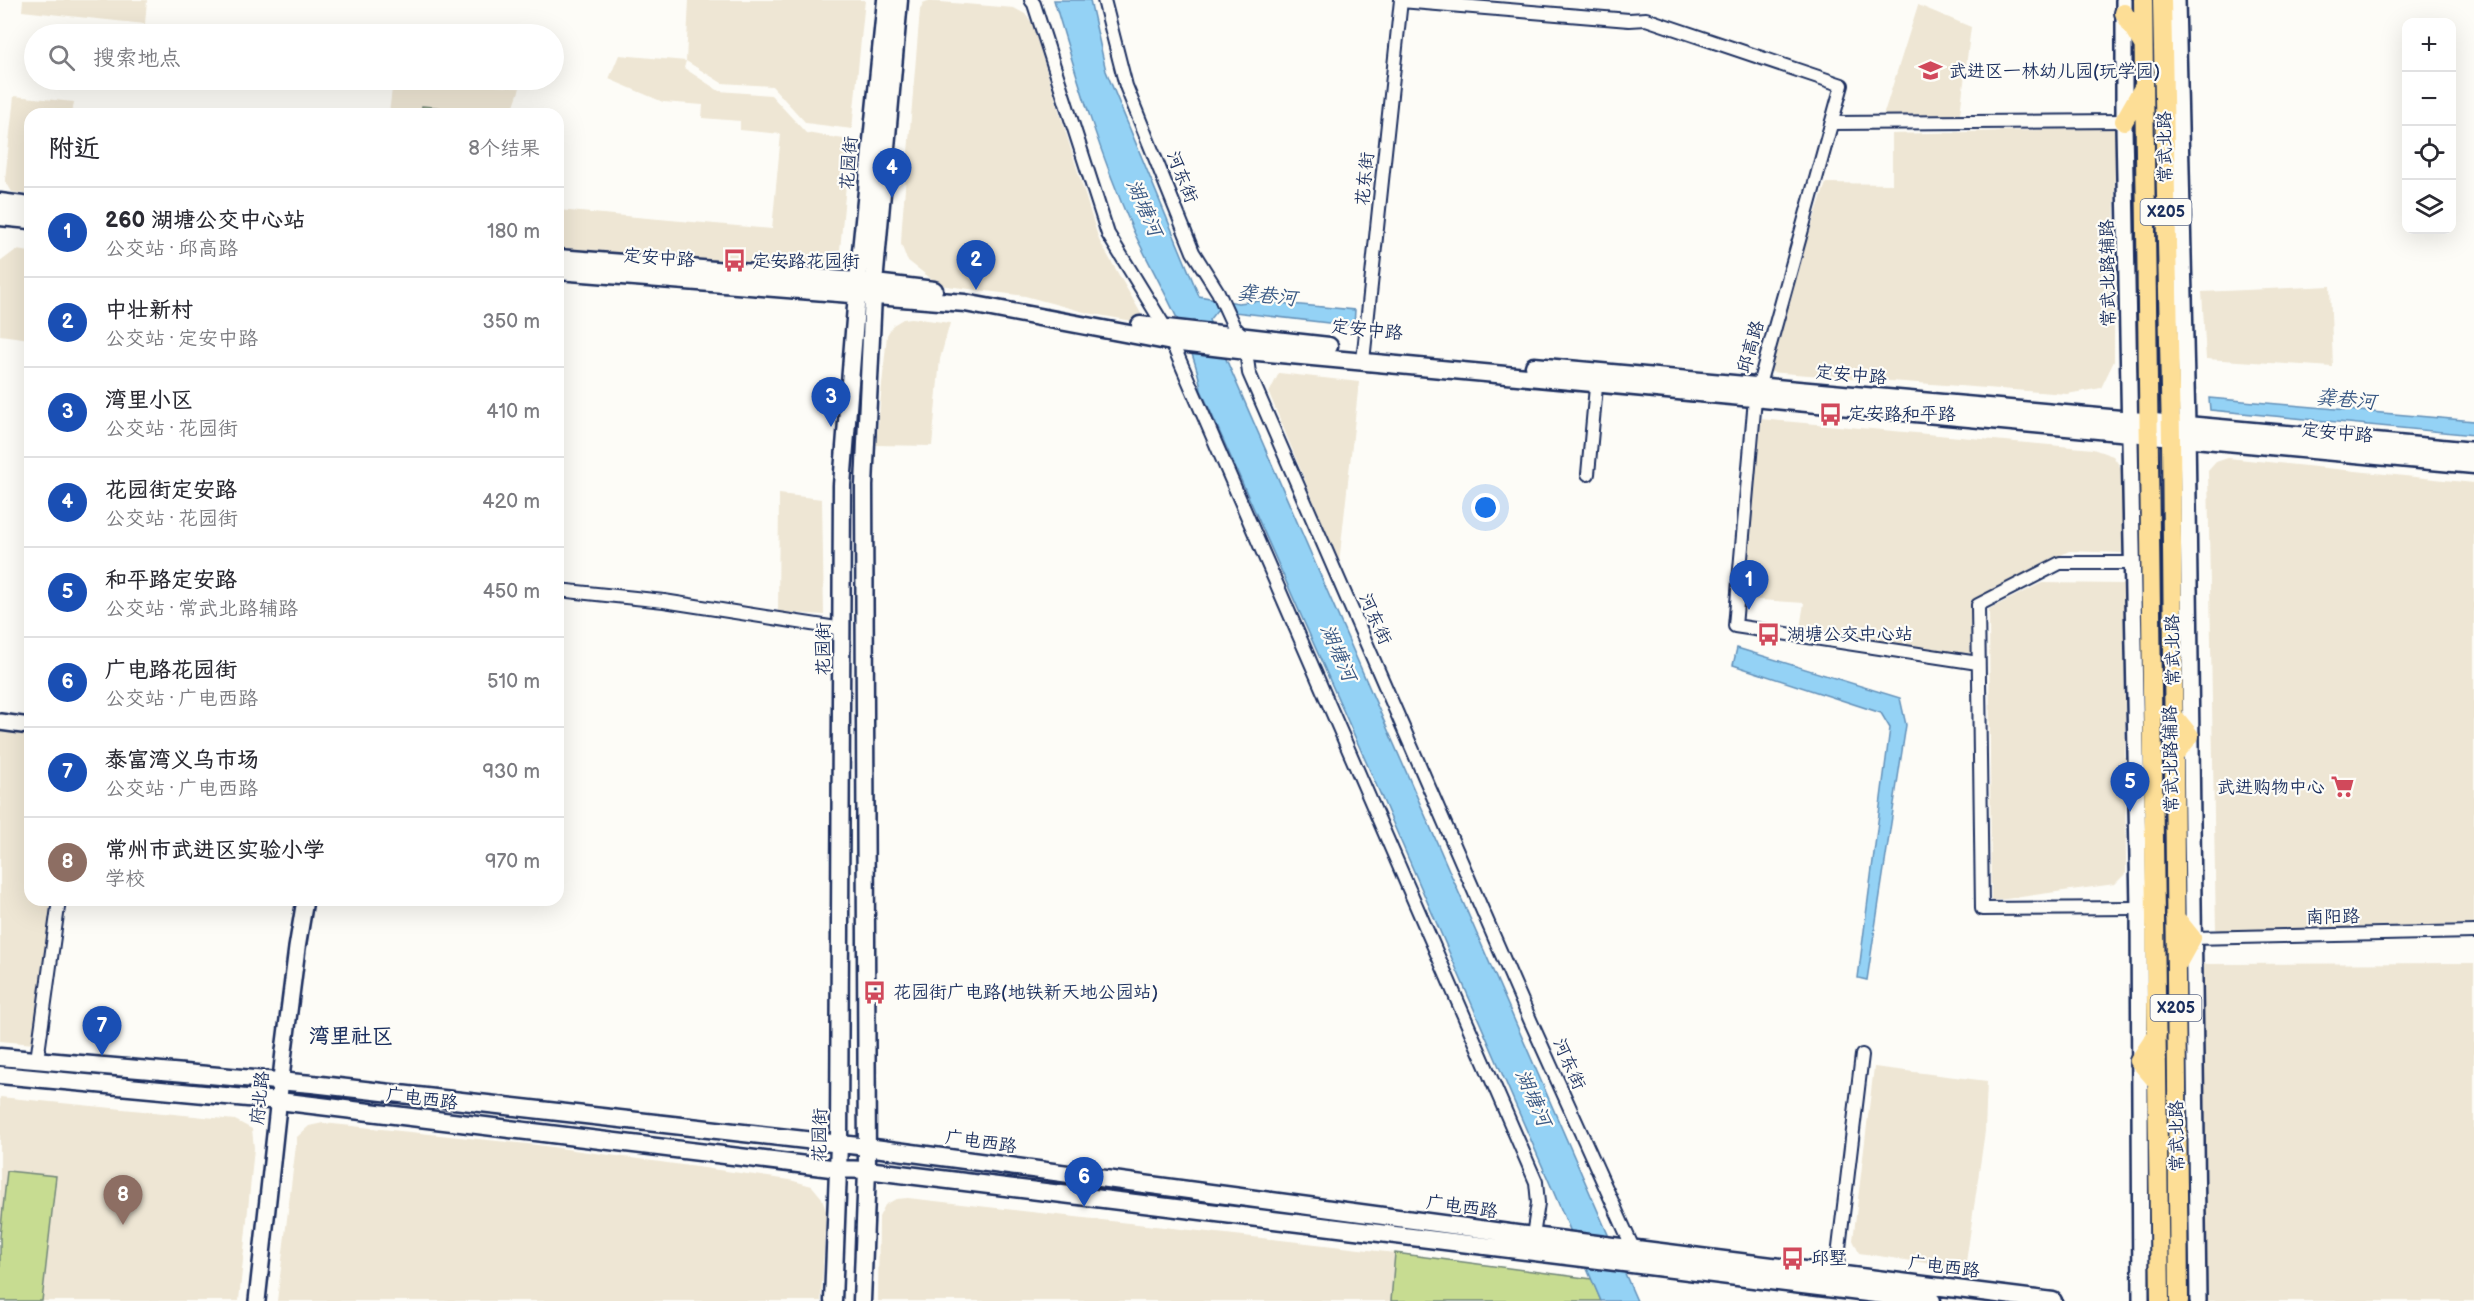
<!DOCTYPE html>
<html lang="zh">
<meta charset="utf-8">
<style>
body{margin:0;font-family:"Balsamiq Sans","LXGW WenKai TC",sans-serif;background:#f7f7f7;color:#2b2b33}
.controls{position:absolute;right:18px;top:18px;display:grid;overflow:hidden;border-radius:12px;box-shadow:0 6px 24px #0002}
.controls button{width:54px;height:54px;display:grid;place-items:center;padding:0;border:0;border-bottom:2px solid #e1e1e2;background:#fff;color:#2b2b33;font:30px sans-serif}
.you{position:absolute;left:1486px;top:508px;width:21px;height:21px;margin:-15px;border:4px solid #fff;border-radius:50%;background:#1a73e8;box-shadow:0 0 0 9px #1a73e833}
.badge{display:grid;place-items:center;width:39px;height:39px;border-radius:50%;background:#d1495b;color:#fff;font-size:20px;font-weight:700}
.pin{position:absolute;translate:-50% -50px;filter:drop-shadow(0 2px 3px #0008)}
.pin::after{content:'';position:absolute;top:32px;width:21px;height:18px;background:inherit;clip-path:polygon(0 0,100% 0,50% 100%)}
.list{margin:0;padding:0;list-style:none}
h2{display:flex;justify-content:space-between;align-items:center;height:78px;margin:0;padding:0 24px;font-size:26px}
h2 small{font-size:20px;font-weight:400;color:#7c7c81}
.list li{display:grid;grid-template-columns:39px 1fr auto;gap:18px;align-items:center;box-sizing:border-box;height:90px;padding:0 24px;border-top:2px solid #e1e1e2}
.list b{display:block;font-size:22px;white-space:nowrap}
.list p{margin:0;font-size:20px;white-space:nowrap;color:#7c7c81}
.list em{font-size:20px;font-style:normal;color:#7c7c81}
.icon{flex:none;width:33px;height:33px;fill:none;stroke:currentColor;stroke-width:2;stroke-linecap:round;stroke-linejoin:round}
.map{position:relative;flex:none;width:2474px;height:1301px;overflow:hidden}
.search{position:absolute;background:#fff;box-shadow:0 6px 24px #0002;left:24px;top:24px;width:540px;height:66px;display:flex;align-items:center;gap:15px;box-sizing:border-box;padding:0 21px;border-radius:33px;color:#7c7c81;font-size:22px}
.panel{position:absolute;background:#fff;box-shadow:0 6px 24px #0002;left:24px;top:108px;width:540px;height:798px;border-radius:18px}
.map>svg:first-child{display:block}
</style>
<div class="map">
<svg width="2474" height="1301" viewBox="0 0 2474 1301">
<rect width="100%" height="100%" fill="#fdfcf7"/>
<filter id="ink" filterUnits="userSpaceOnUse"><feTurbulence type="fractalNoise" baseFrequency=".0167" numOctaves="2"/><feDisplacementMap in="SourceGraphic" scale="12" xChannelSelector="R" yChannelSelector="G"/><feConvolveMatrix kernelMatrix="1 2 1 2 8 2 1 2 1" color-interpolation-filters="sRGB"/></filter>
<g filter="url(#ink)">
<!-- built -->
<path fill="#eee6d4" d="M23 0H147L145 24 22 11Z
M689 0H865L852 129 806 123 772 86 722 83 686 61 684 68 719 91 771 95 806 133 850 140 839 261 824 273 558 251V210L772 229 781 134 740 130V121L702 118 703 105 663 102 609 79 619 55 686 61Z
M928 1 1014 8 1025 14 1032 23 1099 240 1143 317 1138 322 1088 313 1025 296 939 285 907 260 901 244 902 224 920 10 923 3Z
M1918 5 1971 27 1960 114 1883 116Z
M393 80H421L520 88 511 114H389Z
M14 96 74 102 72 114H30V194L12 192 5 180Z
M2115 128 2114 361 2101 388 2067 394 1769 372 1795 275 1826 183 1892 184V134Z
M16 250 30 252V339L0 335V262Z
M2330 286 2333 367 2206 359 2202 292Z
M912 318 950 323 940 359 932 446 876 445 887 335 893 325 903 319Z
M1279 373 1359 382 1339 563 1269 393Z
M1760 419 2093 449 2113 456 2123 471 2125 553 2069 551 1970 601 1971 656 1800 628 1804 603 1744 599Z
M2228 458 2474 483V924L2216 932 2208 471 2216 462Z
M779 494 822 499 824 615 778 612Z
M2042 583 2124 584 2126 873 2115 884 1991 901 1989 609Z
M0 730 30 734V900H52L34 1044 0 1041Z
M2474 963V1301H2206L2202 1290 2204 964Z
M1874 1067 1987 1081 1985 1131 1965 1269 1859 1253 1853 1240Z
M0 1097 235 1120 252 1129 254 1148 239 1301H0Z
M323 1123 537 1145 790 1180 812 1186 822 1198 826 1211 821 1301H277L297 1137 309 1126Z
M908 1198 1395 1253 1391 1301H878L879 1217 885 1205 896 1199Z"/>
<!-- green -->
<path fill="#c7dc91" stroke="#718678" stroke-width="1.5" d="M422 106 474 111 473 114H421Z
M7 1171 56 1176 42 1301H0V1236Z
M1395 1253 1592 1279 1601 1301H1391Z"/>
<!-- water -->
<path fill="#94d2f5" stroke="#6491b9" stroke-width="1.5" d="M1054 0H1090L1106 71 1199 296 1238 303 1258 301 1355 310 1354 326 1217 310 1209 320 1637 1301H1601L1379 791 1201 390C1195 341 1154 276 1133 230 1100 155 1077 78 1054 0Z
M2209 398 2474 421V435L2210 410Z
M1737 648 1900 698 1906 725 1867 980 1858 978 1890 728 1881 713 1733 665Z"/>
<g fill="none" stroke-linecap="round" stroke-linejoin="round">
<defs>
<path id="minor" d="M1031 0 1034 4 1108 234 1166 329 1536 1182 1538 1203 1533 1236
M1104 0 1126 86 1193 252 1218 292 1234 327 1244 337 1249 373 1531 1022 1633 1248
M1401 1 1629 20 1646 19 1842 85 1755 399 1735 626 1978 663
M1832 123 2124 121
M1363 361 1401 0
M1588 474 1597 376
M2133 563H2060L1978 605 1982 909 2139 908
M558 590 664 601 843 629
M2192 938 2474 932
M37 1060 59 900
M1836 1273 1862 1055"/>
<path id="tertiary" d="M2124 0V126L2139 908 2141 1301
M2177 0 2187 425 2198 1301
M0 722 30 726
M257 1301 284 1051 297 948 305 900"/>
<path id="secondary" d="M0 202 30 206
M0 217 30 220
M558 258 858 281 934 290
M558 271 965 303 1172 342 1247 351 2474 465
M1140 325 1329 346
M1534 366 2474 451
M0 1057 312 1084 867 1147 1533 1236 2053 1301
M0 1075 279 1101 839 1169 867 1170 1932 1301
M833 1301 839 1144 842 485 858 281 886 0
M862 1301 867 1170 864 485 873 295 899 0"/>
<path id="primary" d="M2143 0 2160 1301
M2162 0 2171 437 2179 1301
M2124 13 2143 45
M2124 121 2144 86
M2173 715 2190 736 2174 755
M2175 917 2192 938 2177 965
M2157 1034 2139 1061 2157 1082"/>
</defs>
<!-- minor casing -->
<use href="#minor" stroke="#1b2f5e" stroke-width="16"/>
<!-- tertiary casing -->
<use href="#tertiary" stroke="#1b2f5e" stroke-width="20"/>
<!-- secondary casing -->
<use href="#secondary" stroke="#1b2f5e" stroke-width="21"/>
<!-- primary casing -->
<use href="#primary" stroke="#1b2f5e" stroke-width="22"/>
<!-- minor -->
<use href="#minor" stroke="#fdfcf7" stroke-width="12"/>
<!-- tertiary -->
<use href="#tertiary" stroke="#fdfcf7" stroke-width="15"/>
<!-- secondary -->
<use href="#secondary" stroke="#fdfcf7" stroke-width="16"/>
<!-- primary -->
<use href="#primary" stroke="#fdde96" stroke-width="18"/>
</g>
</g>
<!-- icons -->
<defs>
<symbol id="school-bare" viewBox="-9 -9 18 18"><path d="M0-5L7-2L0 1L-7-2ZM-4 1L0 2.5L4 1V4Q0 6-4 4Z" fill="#d1495b" stroke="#fdfcf7" stroke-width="2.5" paint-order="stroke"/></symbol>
<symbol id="bus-bare" viewBox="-9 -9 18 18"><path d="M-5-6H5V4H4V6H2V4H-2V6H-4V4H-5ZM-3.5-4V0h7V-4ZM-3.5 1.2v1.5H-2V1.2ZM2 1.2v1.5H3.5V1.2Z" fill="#d1495b" stroke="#fdfcf7" stroke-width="2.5" paint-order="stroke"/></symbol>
<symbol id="supermarket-bare" viewBox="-9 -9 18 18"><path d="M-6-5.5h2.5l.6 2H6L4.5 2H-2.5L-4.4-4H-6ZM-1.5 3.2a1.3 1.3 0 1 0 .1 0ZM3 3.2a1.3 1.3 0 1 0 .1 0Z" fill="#d1495b" stroke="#fdfcf7" stroke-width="2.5" paint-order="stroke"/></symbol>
</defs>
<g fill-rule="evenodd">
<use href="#school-bare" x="1914" y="54" width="33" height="33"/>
<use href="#bus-bare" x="718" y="244" width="33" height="33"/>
<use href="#bus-bare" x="1814" y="398" width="33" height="33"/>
<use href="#bus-bare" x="1752" y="618" width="33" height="33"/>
<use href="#supermarket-bare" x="2326" y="770" width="33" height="33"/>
<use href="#bus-bare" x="858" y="976" width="33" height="33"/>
<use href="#bus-bare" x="1776" y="1242" width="33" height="33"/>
</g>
<g text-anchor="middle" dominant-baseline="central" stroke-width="4.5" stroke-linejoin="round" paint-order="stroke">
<!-- shield labels -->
<g fill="#fdfcf7" stroke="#5f6c8c" stroke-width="1.5">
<rect x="2140.5" y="199" width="51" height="26" rx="4.5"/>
<rect x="2150.5" y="995" width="51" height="26" rx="4.5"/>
</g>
<g font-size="16" font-weight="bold" fill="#1b2f5e">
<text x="2166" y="212">X205</text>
<text x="2176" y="1008">X205</text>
</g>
<!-- poi labels -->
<g font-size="18" fill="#1b2f5e" stroke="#fdfcf7" text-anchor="start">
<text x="1949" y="71">武进区一林幼儿园(玩学园)</text>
<text x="752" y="261">定安路花园街</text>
<text x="1848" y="414">定安路和平路</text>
<text x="1787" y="634">湖塘公交中心站</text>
<text x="2325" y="787" text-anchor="end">武进购物中心</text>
<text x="893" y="992">花园街广电路(地铁新天地公园站)</text>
<text x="1811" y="1258">邱墅</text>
</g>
<!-- street labels -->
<g font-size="18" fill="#1b2f5e" stroke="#fdfcf7">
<text transform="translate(2165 147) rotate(-91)">常武北路</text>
<text transform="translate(849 163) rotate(-85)">花园街</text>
<text transform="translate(1182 177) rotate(68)">河东街</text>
<text transform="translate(1365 179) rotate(-84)">花东街</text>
<text transform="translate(659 258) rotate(4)">定安中路</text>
<text transform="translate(2108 273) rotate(-91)">常武北路辅路</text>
<text transform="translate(1367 330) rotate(6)">定安中路</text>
<text transform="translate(1751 347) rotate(-74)">邱高路</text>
<text transform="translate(1851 375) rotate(5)">定安中路</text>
<text transform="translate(2337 433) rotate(5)">定安中路</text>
<text transform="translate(1375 619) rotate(66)">河东街</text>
<text transform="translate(823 649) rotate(-90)">花园街</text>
<text transform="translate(2173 650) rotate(-91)">常武北路</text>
<text transform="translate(2171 759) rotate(-91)">常武北路辅路</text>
<text transform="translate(2333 917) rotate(-1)">南阳路</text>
<text transform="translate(1569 1064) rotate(66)">河东街</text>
<text transform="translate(260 1098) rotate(-84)">府北路</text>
<text transform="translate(422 1099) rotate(7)">广电西路</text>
<text transform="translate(820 1135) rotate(-89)">花园街</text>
<text transform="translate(2177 1136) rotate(-91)">常武北路</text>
<text transform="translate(981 1142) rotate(8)">广电西路</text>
<text transform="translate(1462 1207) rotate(8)">广电西路</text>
<text transform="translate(1944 1267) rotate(7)">广电西路</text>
</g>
<!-- water labels -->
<g font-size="20" font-style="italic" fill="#395884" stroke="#fdfcf7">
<text transform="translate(1144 208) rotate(66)">湖塘河</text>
<text transform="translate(1267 296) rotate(6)">龚巷河</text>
<text transform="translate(2346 400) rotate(5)">龚巷河</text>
<text transform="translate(1338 653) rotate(66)">湖塘河</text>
<text transform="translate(1533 1098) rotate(66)">湖塘河</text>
</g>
<!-- quarter labels -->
<g font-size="21" font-weight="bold" fill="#1b2f5e" stroke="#fdfcf7">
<text x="351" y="1036">湾里社区</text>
</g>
</g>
</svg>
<div class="controls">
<button>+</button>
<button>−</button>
<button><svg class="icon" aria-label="locate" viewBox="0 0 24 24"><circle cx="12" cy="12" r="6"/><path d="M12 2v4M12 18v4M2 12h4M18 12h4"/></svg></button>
<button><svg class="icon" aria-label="layers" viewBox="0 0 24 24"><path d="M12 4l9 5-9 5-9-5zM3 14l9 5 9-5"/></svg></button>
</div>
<div class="you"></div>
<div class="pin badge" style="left:1749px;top:610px;background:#1a4fb4">1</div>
<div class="pin badge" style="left:976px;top:290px;background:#1a4fb4">2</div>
<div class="pin badge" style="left:831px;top:427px;background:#1a4fb4">3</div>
<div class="pin badge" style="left:892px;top:198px;background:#1a4fb4">4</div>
<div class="pin badge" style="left:2130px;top:812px;background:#1a4fb4">5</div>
<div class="pin badge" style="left:1084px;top:1207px;background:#1a4fb4">6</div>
<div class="pin badge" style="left:102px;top:1056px;background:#1a4fb4">7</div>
<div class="pin badge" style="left:123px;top:1225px;background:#8d6e63">8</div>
<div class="search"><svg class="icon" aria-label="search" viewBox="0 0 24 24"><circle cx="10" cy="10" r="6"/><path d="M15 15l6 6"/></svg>搜索地点</div>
<section class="panel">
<h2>附近<small>8个结果</small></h2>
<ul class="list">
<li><span class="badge" style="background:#1a4fb4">1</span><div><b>260 湖塘公交中心站</b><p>公交站 · 邱高路</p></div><em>180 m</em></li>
<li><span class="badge" style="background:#1a4fb4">2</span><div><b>中壮新村</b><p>公交站 · 定安中路</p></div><em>350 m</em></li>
<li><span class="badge" style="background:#1a4fb4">3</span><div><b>湾里小区</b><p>公交站 · 花园街</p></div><em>410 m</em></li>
<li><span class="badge" style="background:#1a4fb4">4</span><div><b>花园街定安路</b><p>公交站 · 花园街</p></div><em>420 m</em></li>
<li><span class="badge" style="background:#1a4fb4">5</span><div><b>和平路定安路</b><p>公交站 · 常武北路辅路</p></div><em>450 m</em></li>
<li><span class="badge" style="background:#1a4fb4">6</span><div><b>广电路花园街</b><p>公交站 · 广电西路</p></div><em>510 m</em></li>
<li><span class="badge" style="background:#1a4fb4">7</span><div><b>泰富湾义乌市场</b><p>公交站 · 广电西路</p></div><em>930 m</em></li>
<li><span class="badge" style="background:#8d6e63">8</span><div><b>常州市武进区实验小学</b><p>学校</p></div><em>970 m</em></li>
</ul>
</section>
</div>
